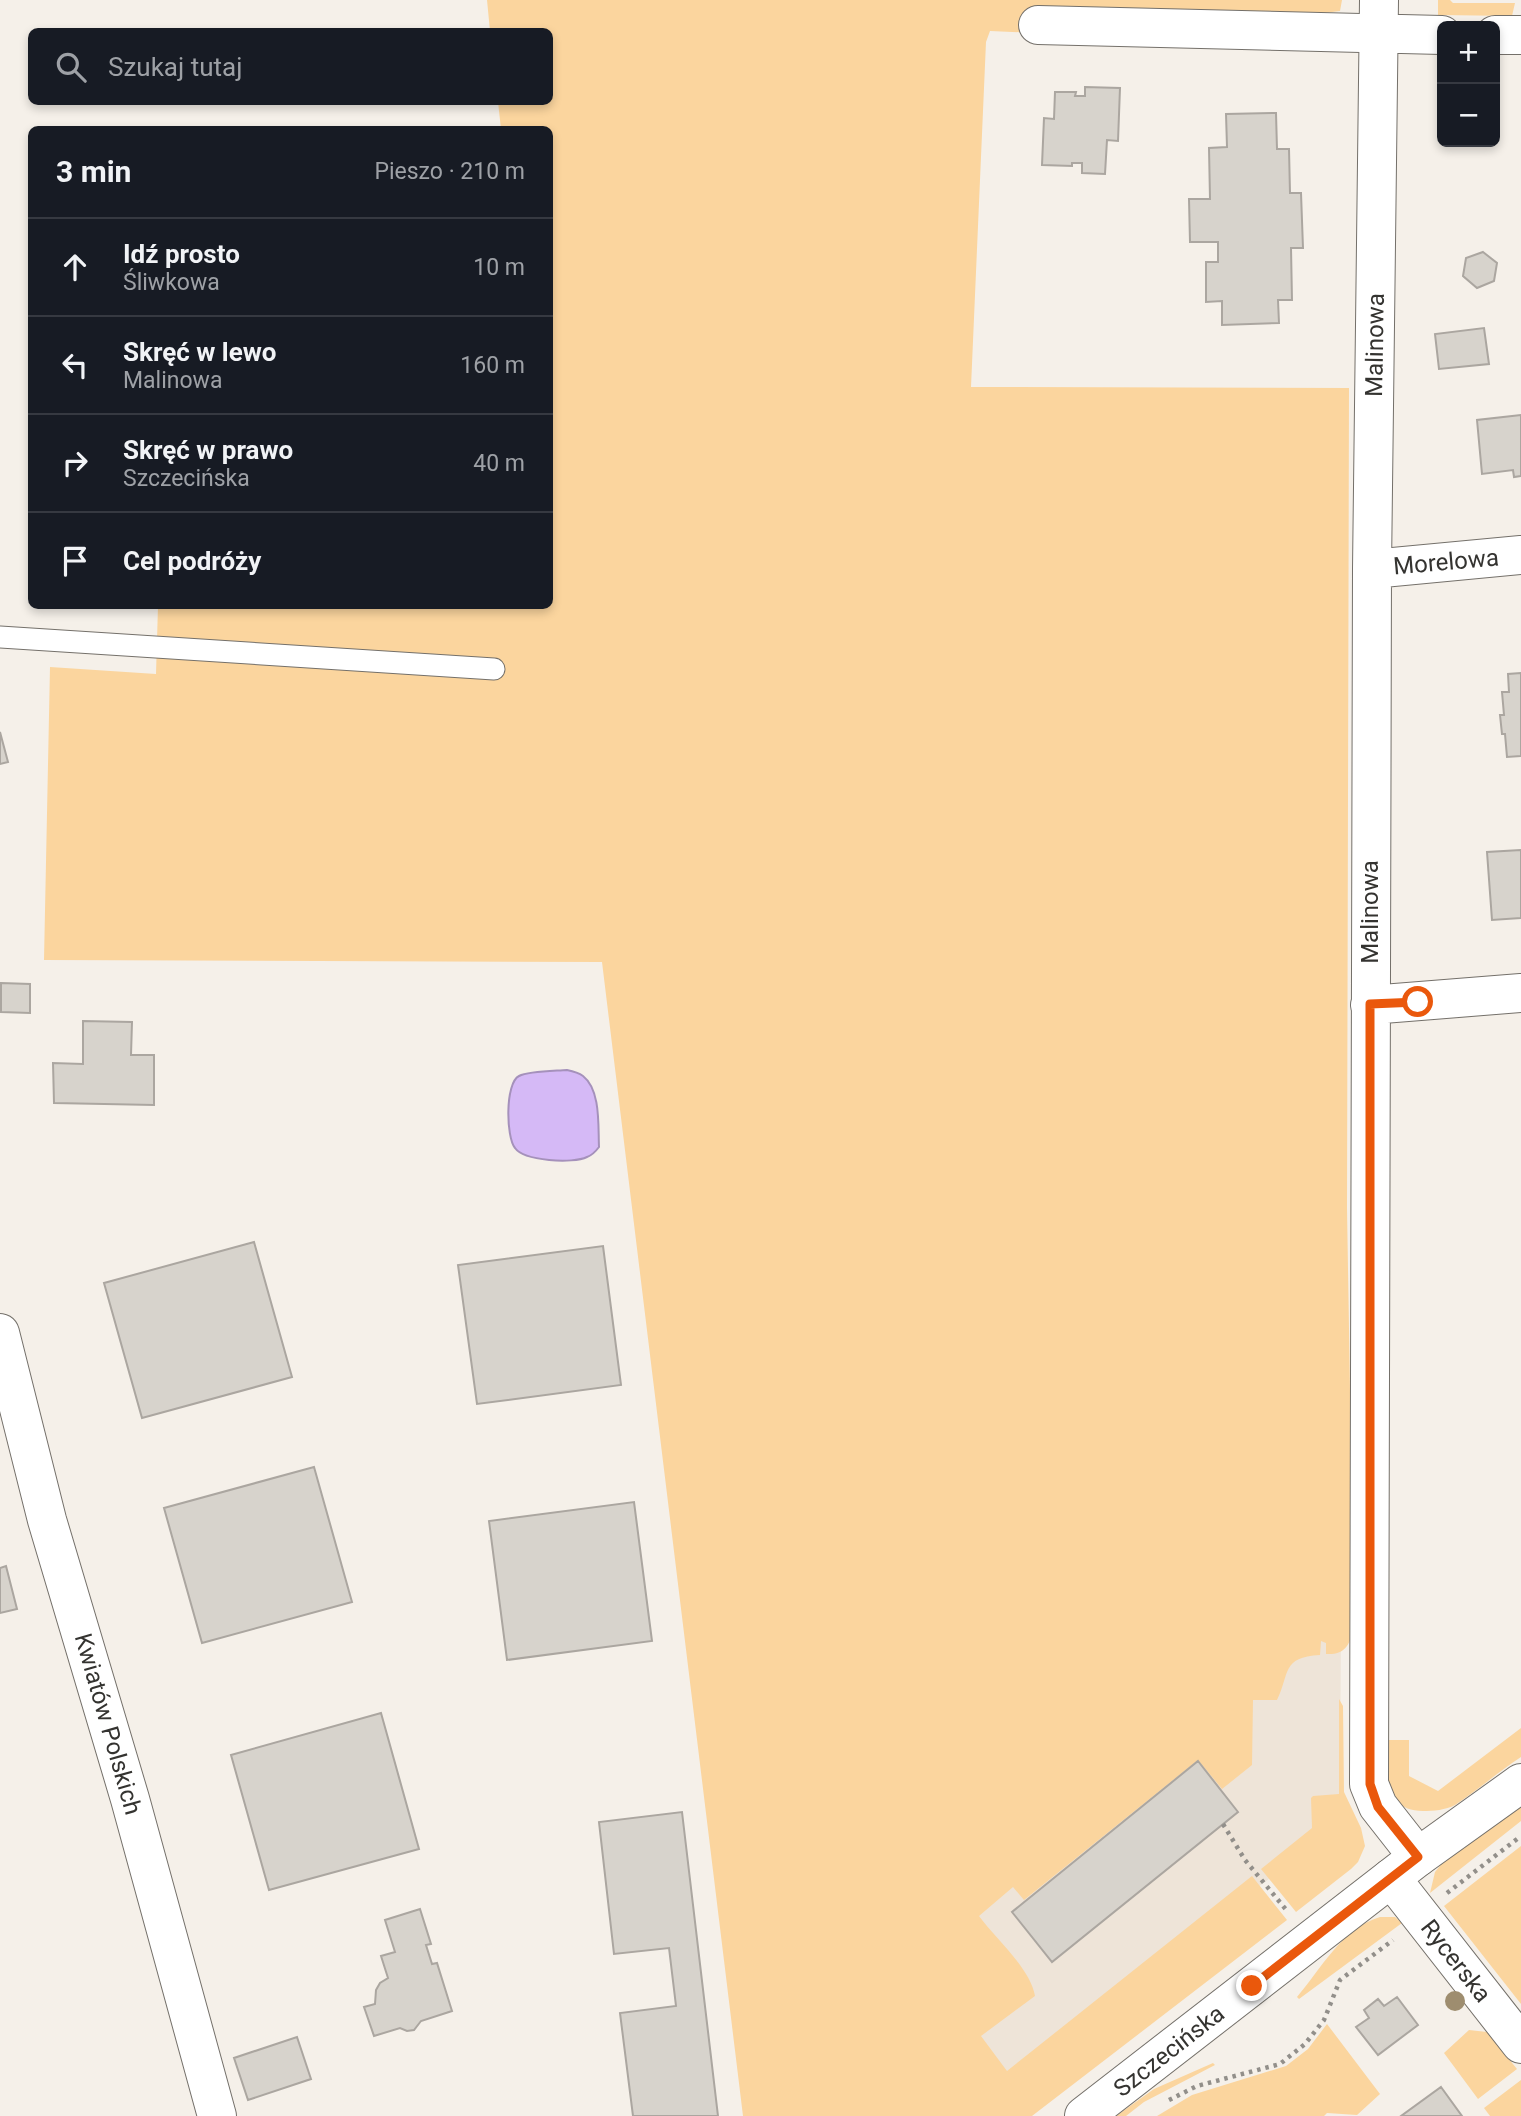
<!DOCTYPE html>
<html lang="pl">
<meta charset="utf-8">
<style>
body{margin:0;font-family:Roboto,sans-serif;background:#20242c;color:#f1f3f6}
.controls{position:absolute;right:21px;top:21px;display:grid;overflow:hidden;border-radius:10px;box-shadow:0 4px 10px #0003}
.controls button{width:63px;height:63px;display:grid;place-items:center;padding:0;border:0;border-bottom:2px solid #363941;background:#171b24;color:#f1f3f6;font:35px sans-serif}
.stop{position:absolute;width:21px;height:21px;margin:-16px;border:5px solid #ea580c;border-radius:50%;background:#fff}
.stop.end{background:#ea580c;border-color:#fff;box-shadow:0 2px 7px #0008}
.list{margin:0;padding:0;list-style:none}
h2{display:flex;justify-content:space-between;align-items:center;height:91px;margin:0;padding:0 28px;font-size:30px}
h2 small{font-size:23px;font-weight:400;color:#9ea1a6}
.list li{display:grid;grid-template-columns:46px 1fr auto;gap:21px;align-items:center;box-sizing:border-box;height:98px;padding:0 28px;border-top:2px solid #363941}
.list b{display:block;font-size:26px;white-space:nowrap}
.list p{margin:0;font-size:23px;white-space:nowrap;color:#9ea1a6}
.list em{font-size:23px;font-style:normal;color:#9ea1a6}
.icon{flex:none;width:38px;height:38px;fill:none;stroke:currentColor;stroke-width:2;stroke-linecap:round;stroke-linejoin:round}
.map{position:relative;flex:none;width:1521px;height:2116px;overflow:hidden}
.search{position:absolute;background:#171b24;box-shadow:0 4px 10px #0003;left:28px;top:28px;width:525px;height:77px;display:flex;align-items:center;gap:18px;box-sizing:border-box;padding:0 24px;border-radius:10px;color:#9ea1a6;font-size:26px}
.panel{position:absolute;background:#171b24;box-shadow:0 4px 10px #0003;left:28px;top:126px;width:525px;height:483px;border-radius:10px}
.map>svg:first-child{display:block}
</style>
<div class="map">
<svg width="1521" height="2116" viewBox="0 0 1521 2116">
<rect width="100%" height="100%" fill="#f5f0e9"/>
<!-- built -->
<path fill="#eee4d8" d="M1341 1618 1340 1801 1318 1843 1005 2073 915 1962Z"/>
<!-- green -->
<path fill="#fbd59e" d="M487 0H1342L1340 11 1316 14 1038 33 990 31 986 42 971 387 1349 388 1347 1208 1354 1631C1348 1647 1344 1655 1326 1654V1643L1321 1641 1320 1655C1281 1657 1290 1674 1277 1700H1253L1252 1765 1222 1789 1198 1760 1024 1900 1013 1887 979 1916C995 1938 1031 1969 1035 1996L981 2036 1007 2071 1252 1876 1287 1920 1032 2116H743L602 962 44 960 50 667 156 674 158 606H550V130L501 129 498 102H550V32L490 31Z
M1438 0H1450L1453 3H1515L1512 16 1438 15Z
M1339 1699 1343 1706 1344 1792 1361 1828 1365 1846 1358 1862 1351 1869 1296 1912 1261 1869 1312 1828 1311 1798 1313 1796 1339 1794Z
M1521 1728V1757C1498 1772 1478 1790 1455 1805 1446 1810 1433 1811 1423 1811 1382 1811 1387 1769 1387 1740H1409V1776L1438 1791Z
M1521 1803V1821L1430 1893 1435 1872 1443 1862Z
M1521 1846V2004L1444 1906Z
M1380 1917H1395L1402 1923 1299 1999 1297 1997C1321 1969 1342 1928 1380 1917Z
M1327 2024 1380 2094 1357 2115 1327 2113 1324 2116H1157L1192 2095 1286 2066 1308 2049Z
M1469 2030 1487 2032 1517 2069 1478 2099 1444 2053Z
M1213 2063 1215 2065 1144 2102 1126 2116H1116L1154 2089Z
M1521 2080V2116H1490L1484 2108Z"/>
<!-- water -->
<path fill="#d5b9f6" stroke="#a591bb" stroke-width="2" d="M567 1070C572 1071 579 1073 583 1076 601 1090 598 1126 599 1147 596 1151 593 1155 587 1157 573 1164 524 1161 515 1148 506 1137 505 1083 519 1076 529 1071 555 1071 567 1070Z"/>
<!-- building -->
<path fill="#d7d3cc" stroke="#aba6a0" stroke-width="2" d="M1085 87 1120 88 1118 141 1107 140 1105 174 1082 173V163H1072V166L1042 165 1044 118 1054 119 1055 92H1076L1075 96H1085Z
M1276 113 1277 149H1289L1290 193H1301L1303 248H1291L1292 300H1278L1279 323 1222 325V301L1206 302V262H1218V242H1190L1189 199H1210L1209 148 1227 147 1226 114Z
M1483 252 1497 263 1494 281 1477 288 1463 276 1466 258Z
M1484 328 1489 364 1439 369 1435 334Z
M1521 415V476L1514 477 1513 470 1482 474 1477 420Z
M1521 673V756L1507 757 1505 734H1502L1500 715H1504L1502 692H1509L1508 674Z
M0 732 8 762 0 764Z
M1521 850V918L1492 920 1487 852Z
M1 983 30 984V1013L1 1012Z
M83 1021 132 1022 131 1055H154V1105L54 1103 53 1063 83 1064Z
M254 1242 292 1377 142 1418 104 1283Z
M603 1246 621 1385 477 1404 458 1265Z
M314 1467 352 1602 202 1643 164 1508Z
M634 1502 652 1641 507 1660 489 1521Z
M6 1566 17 1609 0 1613V1568Z
M381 1713 419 1849 269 1890 231 1755Z
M1198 1761 1238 1812 1052 1962 1012 1912Z
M682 1812 718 2116H633L620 2013 676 2006 669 1948 614 1954 599 1822Z
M420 1909 431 1944 426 1945 432 1964 437 1963 452 2011 421 2021 414 2030 407 2031 400 2028 374 2036 364 2007 375 2004 376 1990 380 1983 388 1978 381 1956 395 1952 385 1920Z
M1397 1997 1418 2025 1378 2055 1356 2027 1369 2018 1364 2010 1378 1999 1384 2006Z
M297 2037 311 2079 248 2100 234 2058Z
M1441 2087 1462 2116H1401Z"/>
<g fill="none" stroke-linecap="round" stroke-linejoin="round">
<defs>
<path id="lane" d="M0 637 494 669"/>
<path id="street" d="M1379 0 1372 569 1369 1784 1378 1806 1418 1857
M1038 25 1442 35
M1495 35H1521
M1372 569 1521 555
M1370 1005 1521 993
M0 1333 47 1520 130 1799 217 2116
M1391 1878 1521 2044"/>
<path id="secondary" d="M1084 2116 1418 1857 1521 1783"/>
</defs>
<!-- lane casing -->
<use href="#lane" stroke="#74706a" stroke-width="23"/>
<!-- street casing -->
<use href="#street" stroke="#74706a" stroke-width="40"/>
<!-- secondary casing -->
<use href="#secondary" stroke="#74706a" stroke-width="40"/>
<!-- path -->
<path stroke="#928f8a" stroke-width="4.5" stroke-dasharray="3.5 5" stroke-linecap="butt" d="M1223 1824 1245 1860 1288 1912
M1447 1893 1521 1836
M1169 2100 1197 2086 1280 2064 1305 2044 1324 2020 1340 1980 1393 1940"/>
<!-- lane -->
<use href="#lane" stroke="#fff" stroke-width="21"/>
<!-- street -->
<use href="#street" stroke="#fff" stroke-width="38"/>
<!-- secondary -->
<use href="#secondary" stroke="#fff" stroke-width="38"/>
</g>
<!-- trees -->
<circle fill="#9e8d6f" cx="1455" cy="2001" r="10"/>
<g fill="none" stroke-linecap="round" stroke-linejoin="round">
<!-- route -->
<path stroke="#ea580c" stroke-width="9" d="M1252 1986 1418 1857 1378 1807 1370 1784V1004L1418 1002"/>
</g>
<g text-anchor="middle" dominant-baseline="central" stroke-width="5" stroke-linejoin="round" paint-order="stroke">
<!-- street labels -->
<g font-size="24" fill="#343330" stroke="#fff">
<text transform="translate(1375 345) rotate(-89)">Malinowa</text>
<text transform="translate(1446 562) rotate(-5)">Morelowa</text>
<text transform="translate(1370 912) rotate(-90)">Malinowa</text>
<text transform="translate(108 1724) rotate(74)">Kwiatów Polskich</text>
<text transform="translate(1456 1961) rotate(52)">Rycerska</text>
<text transform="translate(1169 2051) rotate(-38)">Szczecińska</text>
</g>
</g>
</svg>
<div class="controls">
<button>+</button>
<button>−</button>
</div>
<div class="stop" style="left:1418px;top:1002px"></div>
<div class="stop end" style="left:1252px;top:1986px"></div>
<div class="search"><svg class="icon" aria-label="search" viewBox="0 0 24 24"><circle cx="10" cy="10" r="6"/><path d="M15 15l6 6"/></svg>Szukaj tutaj</div>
<section class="panel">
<h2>3 min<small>Pieszo · 210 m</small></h2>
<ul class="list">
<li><svg class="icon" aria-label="ahead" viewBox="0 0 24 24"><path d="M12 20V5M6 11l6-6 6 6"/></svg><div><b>Idź prosto</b><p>Śliwkowa</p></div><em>10 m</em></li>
<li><svg class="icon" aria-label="left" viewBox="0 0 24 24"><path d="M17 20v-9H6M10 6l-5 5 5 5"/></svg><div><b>Skręć w lewo</b><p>Malinowa</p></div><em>160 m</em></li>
<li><svg class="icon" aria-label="right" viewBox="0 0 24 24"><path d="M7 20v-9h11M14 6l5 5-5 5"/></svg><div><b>Skręć w prawo</b><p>Szczecińska</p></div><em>40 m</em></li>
<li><svg class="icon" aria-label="arrive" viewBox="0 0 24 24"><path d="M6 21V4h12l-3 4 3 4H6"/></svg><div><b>Cel podróży</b></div></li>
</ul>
</section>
</div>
